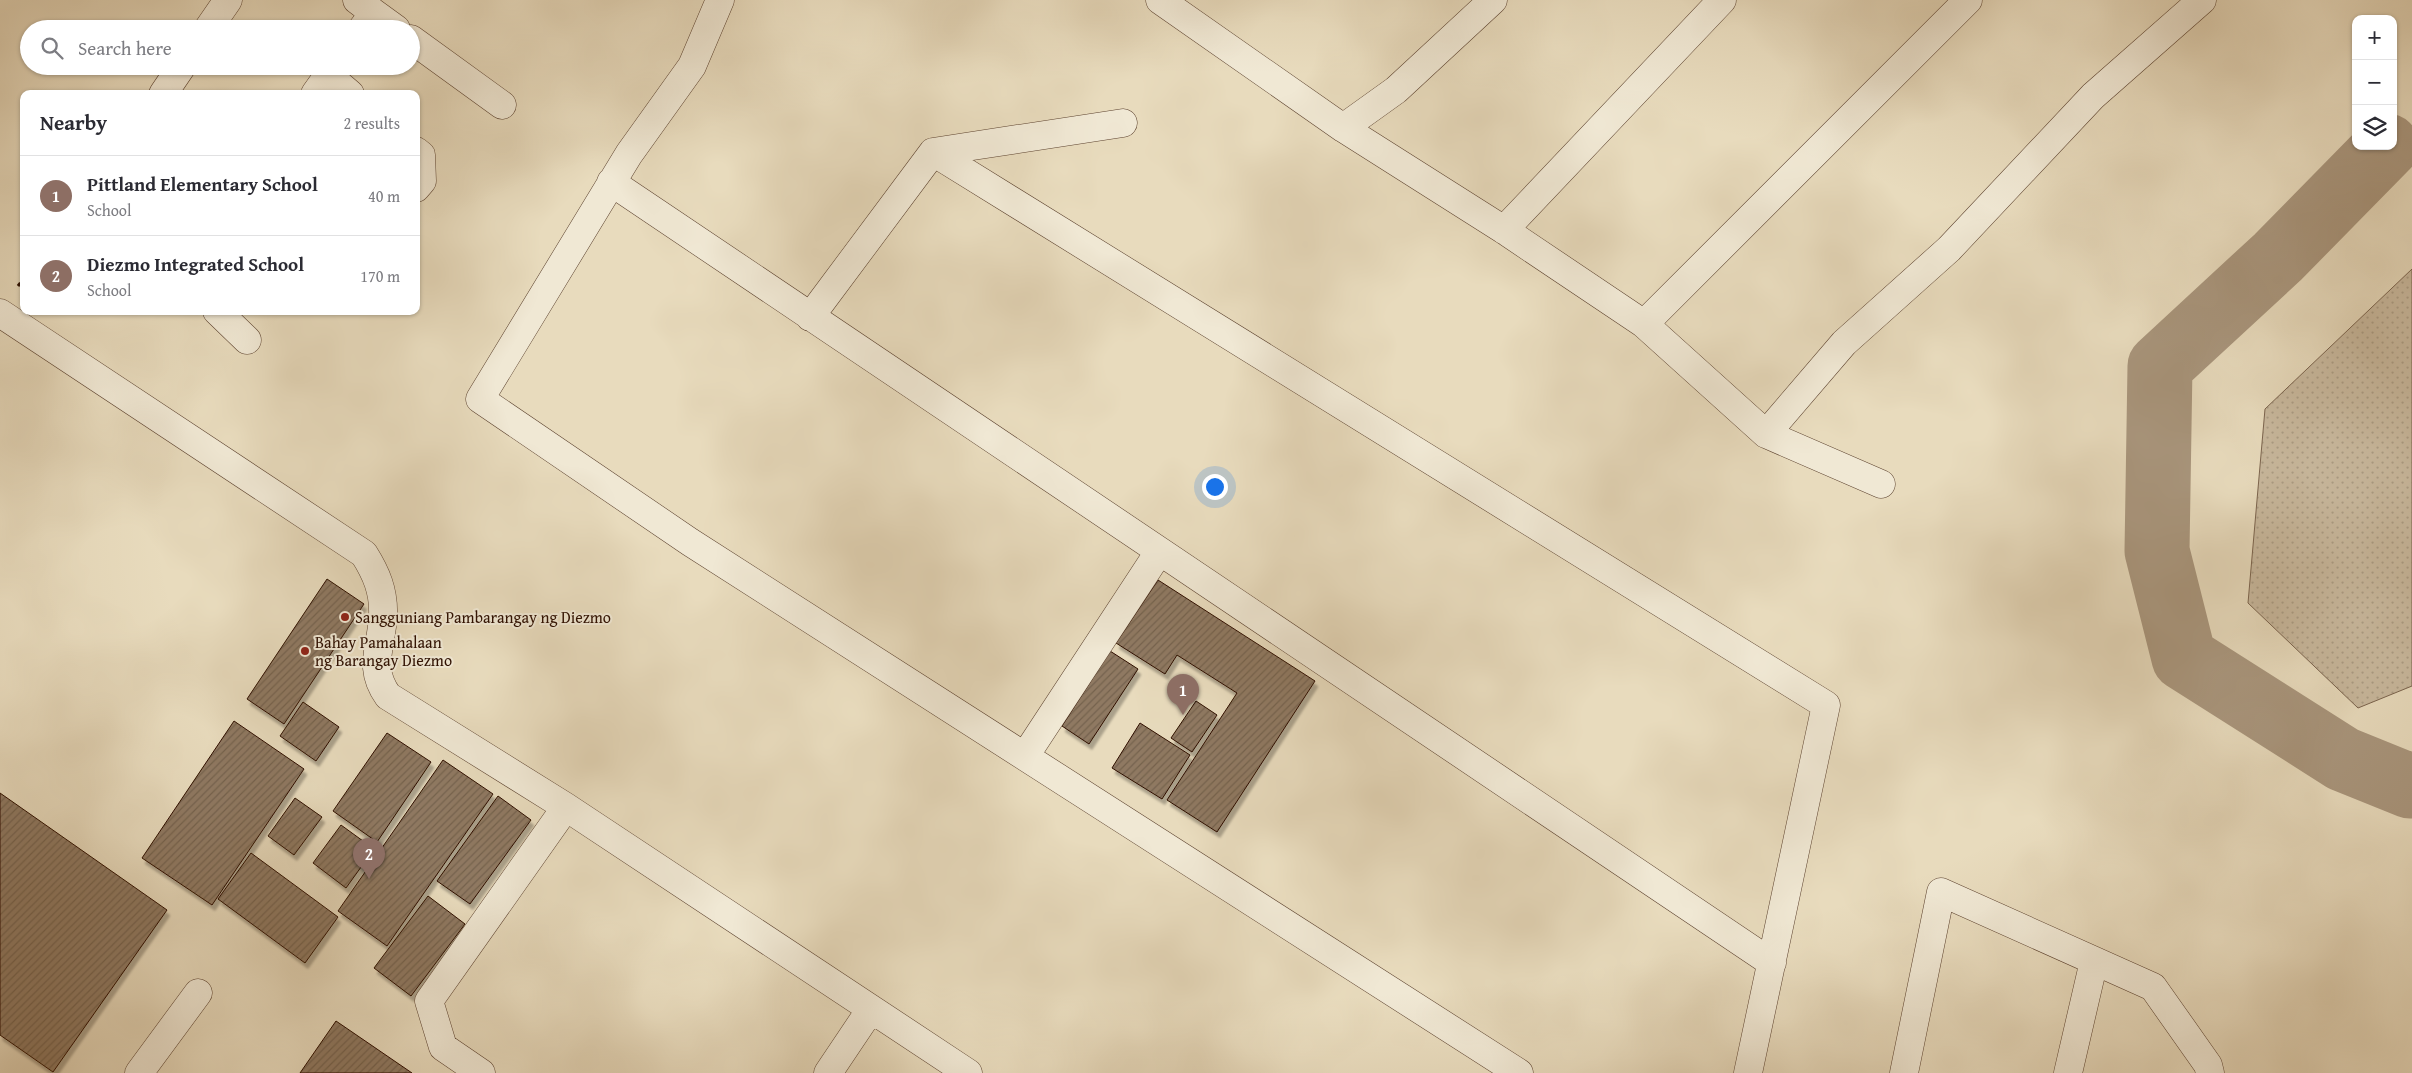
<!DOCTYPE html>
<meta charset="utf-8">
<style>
body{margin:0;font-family:"Gentium Book Plus",serif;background:#f2f2f3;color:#2b2b33}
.controls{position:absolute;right:15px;top:15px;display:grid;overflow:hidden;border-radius:10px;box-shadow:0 1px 4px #0004}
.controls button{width:45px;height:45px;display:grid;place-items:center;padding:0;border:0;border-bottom:1px solid #e1e1e2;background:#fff;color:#2b2b33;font:25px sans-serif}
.you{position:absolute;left:1214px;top:486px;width:18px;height:18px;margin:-12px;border:4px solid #fff;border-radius:50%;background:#1a73e8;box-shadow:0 0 0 8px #1a73e833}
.badge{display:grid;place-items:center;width:32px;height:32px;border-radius:50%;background:#2563eb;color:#fff;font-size:16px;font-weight:700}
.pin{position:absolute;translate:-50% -41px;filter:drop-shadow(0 1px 2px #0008)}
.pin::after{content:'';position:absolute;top:26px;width:18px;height:15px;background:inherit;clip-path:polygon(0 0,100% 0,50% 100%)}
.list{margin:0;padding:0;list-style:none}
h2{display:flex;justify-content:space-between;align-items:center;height:65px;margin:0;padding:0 20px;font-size:21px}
h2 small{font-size:16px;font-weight:400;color:#7c7c81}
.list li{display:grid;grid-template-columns:32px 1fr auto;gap:15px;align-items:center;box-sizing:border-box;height:80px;padding:0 20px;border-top:1px solid #e1e1e2}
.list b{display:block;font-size:19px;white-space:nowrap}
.list p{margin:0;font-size:16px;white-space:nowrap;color:#7c7c81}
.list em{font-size:16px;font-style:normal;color:#7c7c81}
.icon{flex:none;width:28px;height:28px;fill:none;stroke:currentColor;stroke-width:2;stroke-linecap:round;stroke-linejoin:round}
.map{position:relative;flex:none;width:2412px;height:1073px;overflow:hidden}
.search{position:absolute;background:#fff;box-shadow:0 1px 4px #0004;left:20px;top:20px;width:400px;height:55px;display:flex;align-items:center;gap:12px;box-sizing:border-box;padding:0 18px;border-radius:28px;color:#7c7c81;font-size:19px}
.panel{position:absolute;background:#fff;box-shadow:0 1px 4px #0004;left:20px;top:90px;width:400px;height:225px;border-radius:10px}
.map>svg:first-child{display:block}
</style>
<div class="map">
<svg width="2412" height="1073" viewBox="0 0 2412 1073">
<defs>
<pattern id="grass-dots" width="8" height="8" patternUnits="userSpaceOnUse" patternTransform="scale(1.25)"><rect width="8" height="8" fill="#c8b89d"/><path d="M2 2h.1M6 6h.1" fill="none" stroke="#ac9d85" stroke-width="1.8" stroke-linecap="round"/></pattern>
<pattern id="building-hatch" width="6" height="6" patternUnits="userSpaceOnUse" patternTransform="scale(1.25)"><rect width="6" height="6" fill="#8f7962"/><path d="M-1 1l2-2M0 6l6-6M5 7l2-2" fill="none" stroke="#75624e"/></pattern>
<filter id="shadow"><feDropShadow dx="3" dy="5.5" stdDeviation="1" flood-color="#0004"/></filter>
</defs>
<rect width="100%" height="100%" fill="#e8dbbd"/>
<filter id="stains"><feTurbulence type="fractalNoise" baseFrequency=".004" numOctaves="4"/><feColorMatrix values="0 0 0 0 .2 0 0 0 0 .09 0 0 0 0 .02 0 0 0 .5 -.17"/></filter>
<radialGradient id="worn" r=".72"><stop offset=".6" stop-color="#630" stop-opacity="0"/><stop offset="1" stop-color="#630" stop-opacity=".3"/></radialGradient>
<!-- grass -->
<path fill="url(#grass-dots)" stroke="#7b644e" d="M2412 269V686L2358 708 2248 603 2265 409Z"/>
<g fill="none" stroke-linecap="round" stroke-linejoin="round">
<!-- river -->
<path stroke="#a9967d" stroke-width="65" d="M2387 146 2278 257 2160 366 2157 551 2184 658 2343 759 2410 786 2412 784"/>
</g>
<!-- building -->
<path fill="url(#building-hatch)" stroke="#2e0f00" filter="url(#shadow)" d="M327 579 364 604 284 724 247 699Z
M1158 580 1315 681 1217 832 1167 800 1237 693 1177 655 1165 674 1116 643Z
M1110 651 1138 669 1089 744 1062 726Z
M1196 701 1217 715 1192 752 1171 738Z
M303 702 339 727 316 761 280 736Z
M234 721 304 769 212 905 142 858Z
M1140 723 1190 755 1162 799 1112 768Z
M387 733 431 762 377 842 333 811Z
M443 760 493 794 387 946 338 911Z
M0 793 167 910 53 1072 0 1035Z
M498 796 531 820 470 904 437 881Z
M295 798 322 817 294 855 268 836Z
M341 825 374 849 346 888 313 863Z
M251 853 338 917 305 963 218 899Z
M428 896 465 924 411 996 374 968Z
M336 1021 412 1073H300Z"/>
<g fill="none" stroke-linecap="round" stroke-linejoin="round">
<defs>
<path id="minor" d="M357 0 374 13 362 29
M720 0 692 66 629 154 480 399 690 542 1519 1073
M1160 0 1343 128 1504 230 1644 324 1766 434 1881 484
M374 13 396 29
M208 29 228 0
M411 39 502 105
M328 75 350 94
M163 94 182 66
M315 94 335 66
M1343 128 1396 90 1493 0
M416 151 421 155 422 181 416 188
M933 152 1826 705 1748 1073
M611 182 1772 963
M1504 230 1722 0
M217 311 247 340
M0 313 364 554C376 573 384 591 383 615 382 647 367 667 388 696L566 807 968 1073
M810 317 933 152 1123 123
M1644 324 1968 0
M1766 434 1844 343 1949 249 2093 96 2202 0
M1025 756 1159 552
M139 1073 198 993
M481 1073 443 1047 429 1001 566 807
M828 1073 871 1009
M1904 1073 1941 892 2153 987 2208 1065 2210 1073
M2068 1073 2094 961"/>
</defs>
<!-- minor casing -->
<use href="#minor" stroke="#5c422f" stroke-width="29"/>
<!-- path -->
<path stroke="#2e0f00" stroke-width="3" stroke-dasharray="4 2.5" stroke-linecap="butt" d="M18 286 24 278"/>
<!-- minor -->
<use href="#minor" stroke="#f0e8d4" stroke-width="28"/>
</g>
<!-- markers -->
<g fill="#8f2418" stroke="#f0e8d4" stroke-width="2">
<circle cx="345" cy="617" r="5"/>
<circle cx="305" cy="651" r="5"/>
</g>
<g text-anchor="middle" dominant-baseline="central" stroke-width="4" stroke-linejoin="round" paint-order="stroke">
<!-- poi labels -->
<g font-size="16" fill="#2e0f00" stroke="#f0e8d4" text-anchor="start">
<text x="355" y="617">Sangguniang Pambarangay ng Diezmo</text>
<text x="315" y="642">Bahay Pamahalaan<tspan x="315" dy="18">ng Barangay Diezmo</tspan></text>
</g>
</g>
<rect width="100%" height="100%" filter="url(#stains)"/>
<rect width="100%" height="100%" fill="url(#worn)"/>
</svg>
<div class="controls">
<button>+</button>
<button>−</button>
<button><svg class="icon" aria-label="layers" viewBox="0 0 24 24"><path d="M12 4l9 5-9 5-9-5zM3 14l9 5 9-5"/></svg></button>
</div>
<div class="you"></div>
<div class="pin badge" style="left:1183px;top:715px;background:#8d6e63">1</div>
<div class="pin badge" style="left:369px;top:879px;background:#8d6e63">2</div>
<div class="search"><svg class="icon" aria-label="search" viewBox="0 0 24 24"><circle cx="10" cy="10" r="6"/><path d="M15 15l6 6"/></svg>Search here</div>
<section class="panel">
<h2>Nearby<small>2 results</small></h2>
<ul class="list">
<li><span class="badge" style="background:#8d6e63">1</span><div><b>Pittland Elementary School</b><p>School</p></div><em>40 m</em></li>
<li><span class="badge" style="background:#8d6e63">2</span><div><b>Diezmo Integrated School</b><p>School</p></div><em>170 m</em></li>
</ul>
</section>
</div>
